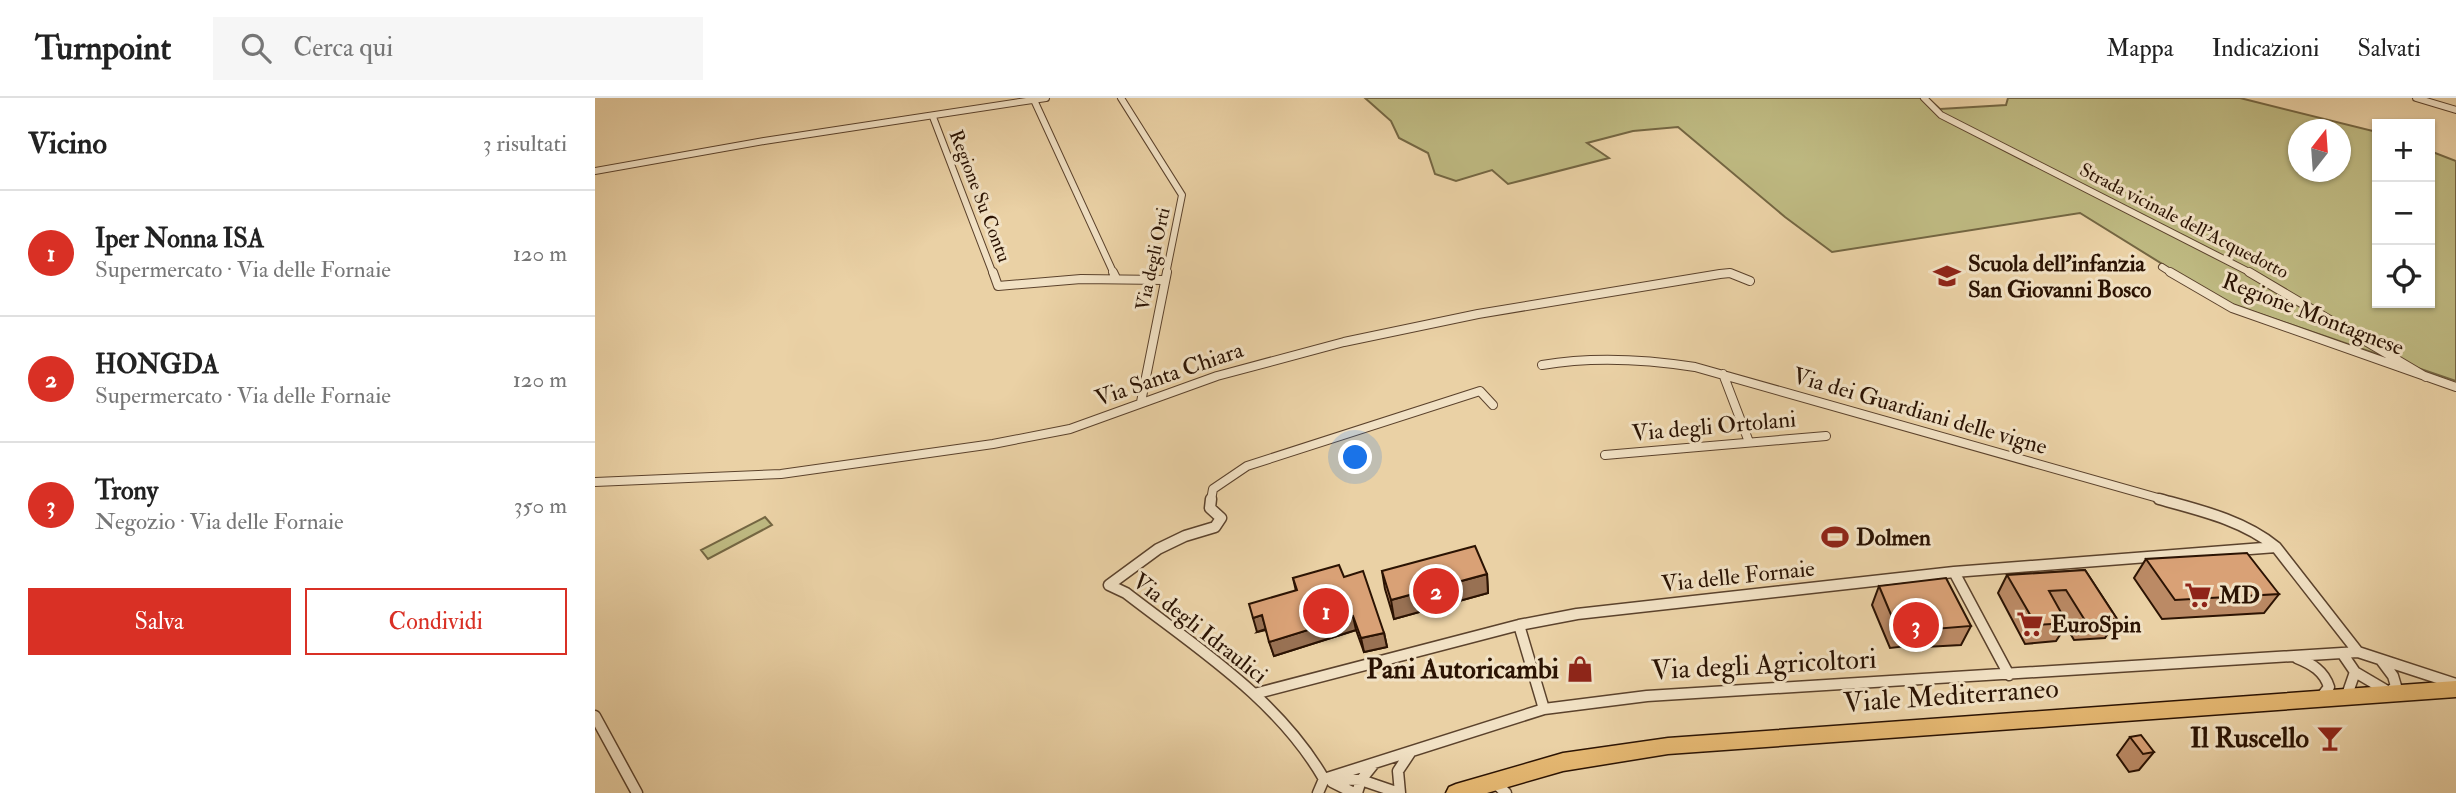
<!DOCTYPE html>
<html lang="it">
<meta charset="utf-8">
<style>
body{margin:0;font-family:"IM FELL Double Pica",serif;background:#f6f6f6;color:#222}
.controls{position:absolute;right:21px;top:21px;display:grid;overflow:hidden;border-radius:0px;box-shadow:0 2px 5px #0004}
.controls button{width:63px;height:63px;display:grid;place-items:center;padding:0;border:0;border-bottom:2px solid #e0e0e0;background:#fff;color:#222;font:35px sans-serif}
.compass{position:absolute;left:1693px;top:21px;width:63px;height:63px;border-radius:50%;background:#fff;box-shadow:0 2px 5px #0004;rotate:17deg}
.you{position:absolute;left:761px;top:360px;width:24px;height:24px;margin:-18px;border:5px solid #fff;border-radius:50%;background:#1a73e8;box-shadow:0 0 0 10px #1a73e833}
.badge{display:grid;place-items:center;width:46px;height:46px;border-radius:50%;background:#d93025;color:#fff;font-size:23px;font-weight:700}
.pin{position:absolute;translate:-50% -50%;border:4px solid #fff;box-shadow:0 2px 7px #0006}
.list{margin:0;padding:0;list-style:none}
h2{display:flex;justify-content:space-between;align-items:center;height:91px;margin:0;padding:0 28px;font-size:30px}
h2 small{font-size:23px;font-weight:400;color:#767676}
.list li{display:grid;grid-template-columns:46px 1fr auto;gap:21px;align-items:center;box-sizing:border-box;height:126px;padding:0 28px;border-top:2px solid #e0e0e0}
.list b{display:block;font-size:26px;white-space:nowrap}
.list p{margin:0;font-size:23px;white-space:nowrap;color:#767676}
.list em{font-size:23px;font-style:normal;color:#767676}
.actions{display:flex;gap:14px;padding:21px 28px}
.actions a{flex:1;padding:16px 0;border:2px solid #d93025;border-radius:0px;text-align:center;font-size:24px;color:#d93025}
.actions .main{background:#d93025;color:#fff}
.icon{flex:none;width:38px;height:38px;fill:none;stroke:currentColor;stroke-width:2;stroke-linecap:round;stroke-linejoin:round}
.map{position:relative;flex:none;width:1861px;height:695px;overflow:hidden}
header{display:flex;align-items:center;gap:42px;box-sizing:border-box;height:98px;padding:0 35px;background:#fff;border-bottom:2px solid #e0e0e0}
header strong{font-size:33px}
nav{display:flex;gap:38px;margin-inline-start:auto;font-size:24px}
.search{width:490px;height:63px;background:#f6f6f6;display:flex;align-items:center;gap:18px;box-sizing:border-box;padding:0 24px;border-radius:0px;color:#767676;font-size:26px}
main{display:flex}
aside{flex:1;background:#fff}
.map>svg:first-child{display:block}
</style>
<header>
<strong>Turnpoint</strong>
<div class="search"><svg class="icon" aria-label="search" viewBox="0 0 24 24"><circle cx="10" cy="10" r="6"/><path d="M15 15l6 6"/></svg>Cerca qui</div>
<nav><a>Mappa</a><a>Indicazioni</a><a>Salvati</a></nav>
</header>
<main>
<aside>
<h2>Vicino<small>3 risultati</small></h2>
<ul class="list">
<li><span class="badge">1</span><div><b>Iper Nonna ISA</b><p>Supermercato · Via delle Fornaie</p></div><em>120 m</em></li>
<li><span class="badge">2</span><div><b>HONGDA</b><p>Supermercato · Via delle Fornaie</p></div><em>120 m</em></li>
<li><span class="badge">3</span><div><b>Trony</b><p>Negozio · Via delle Fornaie</p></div><em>350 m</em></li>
</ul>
<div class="actions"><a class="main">Salva</a><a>Condividi</a></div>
</aside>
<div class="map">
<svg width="1861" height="695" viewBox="0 0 1861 695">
<rect width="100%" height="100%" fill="#ead1a5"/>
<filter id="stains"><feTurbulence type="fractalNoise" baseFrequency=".00286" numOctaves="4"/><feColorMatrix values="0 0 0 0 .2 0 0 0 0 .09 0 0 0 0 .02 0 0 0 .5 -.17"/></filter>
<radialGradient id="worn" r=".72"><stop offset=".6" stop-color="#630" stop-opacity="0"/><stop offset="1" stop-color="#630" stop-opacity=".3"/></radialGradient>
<!-- green -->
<path fill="#beb981" stroke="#746642" stroke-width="2" fill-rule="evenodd" d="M770 0H1333L1345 11 1411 7 1413 0H1645L1782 34V205H1835V53L1861 63V283L1627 203 1485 115 1237 154 1190 119 1083 29 1038 33 992 45 1014 60 913 86 897 72 861 83 840 76 833 55 804 40 796 23ZM1703 32H1745V74H1703Z
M170 419 177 427 113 461 106 452Z"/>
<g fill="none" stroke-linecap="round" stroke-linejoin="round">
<defs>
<path id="minor-far2" d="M526 0 587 97 571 176
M1329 0 1346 17 1658 176
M1821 0 1861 12
M439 2 519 176
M338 19 398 176
M0 73 169 43 451 0
M1567 169 1578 176
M1128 176H1137"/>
<path id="minor-far1" d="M398 174 403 188 486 181 568 182
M518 174 521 180
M1575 174 1637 210 1861 289
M1654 174 1831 279
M947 267C999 258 1049 261 1100 269L1570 402
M1128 276 1154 344
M546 304 572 174
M1010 357 1231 338
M0 384 186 376 398 346 475 331 622 278 749 244 883 216 1125 176 1135 175 1155 183
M616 402 618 391 652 368 885 293 898 307"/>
<path id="minor" d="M616 401 615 410 626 420 620 429 590 438 563 451 514 487 531 495C602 550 683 601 729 681L723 695
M1564 401C1604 412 1648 422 1681 449L1763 554
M1359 474 1414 577
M924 527 949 611
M1747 555 1760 574 1794 594 1801 588 1798 578 1786 562
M1702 560C1717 566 1729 573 1734 589L1727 598
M659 596 924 527 982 516 1359 474 1681 449
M1752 597 1760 574
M0 618 42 695
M729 681 949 611 1052 598 1763 554 1861 586
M737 681 766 682 804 695
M737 684 759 695
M899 684 911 695
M762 695 766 682 778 667
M805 695 803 673 815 655"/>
<path id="primary" d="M1861 583V599L1073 656 968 673 892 695H851L854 689 861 686 968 655 1073 640Z"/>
</defs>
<!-- minor-far2 casing -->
<use href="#minor-far2" stroke="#5b422c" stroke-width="8"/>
<!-- minor-far1 casing -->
<use href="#minor-far1" stroke="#5b422c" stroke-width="10"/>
<!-- minor casing -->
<use href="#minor" stroke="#5b422c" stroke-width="13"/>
<!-- primary casing -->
<use href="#primary" stroke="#2b1303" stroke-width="3"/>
<!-- minor-far2 -->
<use href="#minor-far2" stroke="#f1e1c4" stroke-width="6"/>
<!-- minor-far1 -->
<use href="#minor-far1" stroke="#f1e1c4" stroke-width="8"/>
<!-- minor -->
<use href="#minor" stroke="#f1e1c4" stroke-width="10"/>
<!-- primary -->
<use href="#primary" fill="#e5b872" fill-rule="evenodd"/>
</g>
<!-- wall -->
<path fill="#bb8a65" stroke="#2b1303" stroke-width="2" d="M1551 461 1684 496 1669 515 1567 521 1539 480Z
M1490 472 1522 521 1510 540 1479 542 1471 528 1461 543 1430 546 1403 495 1412 477Z
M787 473 892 476 893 495 799 521 790 491Z
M749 479 789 535 792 549 769 554 761 532 679 558 671 532 662 534 701 493 698 480Z
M1284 488 1376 528 1366 547 1330 549 1329 546 1295 550 1277 507Z
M1535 639 1559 654 1544 672 1534 674 1522 657Z"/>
<!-- shaded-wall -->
<path fill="#987153" stroke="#2b1303" stroke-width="2" d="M892 476 893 495 799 521 796 502Z
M667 517 671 531 662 534 658 520Z
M758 518 761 532 679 558 674 544Z
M789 535 792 549 769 554 766 540Z"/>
<!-- building -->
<path fill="#d9a176" stroke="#2b1303" stroke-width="2" d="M880 448 892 476 796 502 787 473Z
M1652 455 1684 496 1580 502 1551 461Z
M744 467 749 479 768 473 789 535 766 540 758 518 674 544 667 517 658 520 654 506 702 492 698 480Z
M1490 472 1522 521 1491 524 1471 492 1454 493 1472 525 1441 527 1412 477Z
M1351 480 1376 528 1339 531 1337 528 1302 531 1284 488Z
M1546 637 1559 654 1548 656 1535 639Z"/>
<!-- icons -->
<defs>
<symbol id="school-bare" viewBox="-9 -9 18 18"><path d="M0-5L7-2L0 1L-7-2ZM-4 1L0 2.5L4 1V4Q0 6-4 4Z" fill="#8f2418" stroke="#f1e1c4" stroke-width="2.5" paint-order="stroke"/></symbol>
<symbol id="stadium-bare" viewBox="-9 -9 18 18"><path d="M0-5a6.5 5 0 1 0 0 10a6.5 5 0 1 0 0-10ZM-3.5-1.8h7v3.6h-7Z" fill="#8f2418" stroke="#f1e1c4" stroke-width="2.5" paint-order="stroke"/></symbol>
<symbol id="supermarket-bare" viewBox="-9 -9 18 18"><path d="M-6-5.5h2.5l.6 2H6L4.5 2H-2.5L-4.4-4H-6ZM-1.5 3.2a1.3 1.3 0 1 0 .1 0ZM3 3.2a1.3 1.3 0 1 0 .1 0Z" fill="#8f2418" stroke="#f1e1c4" stroke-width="2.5" paint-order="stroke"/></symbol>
<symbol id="shop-bare" viewBox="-9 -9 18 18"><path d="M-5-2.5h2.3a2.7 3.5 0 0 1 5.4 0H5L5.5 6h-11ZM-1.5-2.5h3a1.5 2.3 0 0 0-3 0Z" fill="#8f2418" stroke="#f1e1c4" stroke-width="2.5" paint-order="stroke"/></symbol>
<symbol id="bar-bare" viewBox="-9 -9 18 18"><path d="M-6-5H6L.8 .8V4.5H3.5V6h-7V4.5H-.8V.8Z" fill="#8f2418" stroke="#f1e1c4" stroke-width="2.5" paint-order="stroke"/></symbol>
</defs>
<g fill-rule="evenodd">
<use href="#school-bare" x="1333" y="159" width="38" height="38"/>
<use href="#stadium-bare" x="1221" y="420" width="38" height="38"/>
<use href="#supermarket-bare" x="1584" y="478" width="38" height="38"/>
<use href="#supermarket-bare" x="1416" y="507" width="38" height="38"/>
<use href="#shop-bare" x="966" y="552" width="38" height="38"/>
<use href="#bar-bare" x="1716" y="621" width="38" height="38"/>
</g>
<g text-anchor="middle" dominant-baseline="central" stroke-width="6" stroke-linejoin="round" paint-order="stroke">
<!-- far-street labels -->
<g font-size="19" fill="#2b1303" stroke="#f1e1c4">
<text transform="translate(385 98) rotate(69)">Regione Su Contu</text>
<text transform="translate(1589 123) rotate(27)">Strada vicinale dell'Acquedotto</text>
<text transform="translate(558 161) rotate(-78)">Via degli Orti</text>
</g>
<!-- poi labels -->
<g font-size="23" font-weight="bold" fill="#2b1303" stroke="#f1e1c4" text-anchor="start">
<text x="1373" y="165">Scuola dell'infanzia<tspan x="1373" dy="26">San Giovanni Bosco</tspan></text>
<text x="1261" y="439">Dolmen</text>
<text x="1624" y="497">MD</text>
<text x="1456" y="526">EuroSpin</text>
</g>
<!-- street labels -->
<g font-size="23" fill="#2b1303" stroke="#f1e1c4">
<text transform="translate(1718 216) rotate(21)">Regione Montagnese</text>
<text transform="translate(574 276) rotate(-19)">Via Santa Chiara</text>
<text transform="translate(1325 313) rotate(16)">Via dei Guardiani delle vigne</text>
<text transform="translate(1119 328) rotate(-5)">Via degli Ortolani</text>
<text transform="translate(1143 478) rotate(-6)">Via delle Fornaie</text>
<text transform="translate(605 530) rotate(38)">Via degli Idraulici</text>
</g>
<!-- near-street labels -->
<g font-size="28" fill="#2b1303" stroke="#f1e1c4">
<text transform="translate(1169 567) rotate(-3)">Via degli Agricoltori</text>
<text transform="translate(1356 598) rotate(-4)">Viale Mediterraneo</text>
</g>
<!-- near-poi labels -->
<g font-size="28" font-weight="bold" fill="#2b1303" stroke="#f1e1c4" text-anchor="end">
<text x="964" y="571">Pani Autoricambi</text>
<text x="1714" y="640">Il Ruscello</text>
</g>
</g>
<rect width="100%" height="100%" filter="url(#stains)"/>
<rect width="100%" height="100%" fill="url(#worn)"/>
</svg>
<div class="controls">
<button>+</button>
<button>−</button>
<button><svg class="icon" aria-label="locate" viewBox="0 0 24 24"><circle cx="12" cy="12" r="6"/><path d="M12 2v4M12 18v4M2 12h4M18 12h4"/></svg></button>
</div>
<svg class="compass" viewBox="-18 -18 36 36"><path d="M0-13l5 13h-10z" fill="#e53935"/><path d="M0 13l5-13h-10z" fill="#767676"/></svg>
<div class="you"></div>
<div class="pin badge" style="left:731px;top:513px">1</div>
<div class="pin badge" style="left:841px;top:493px">2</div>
<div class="pin badge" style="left:1321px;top:527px">3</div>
</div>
</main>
